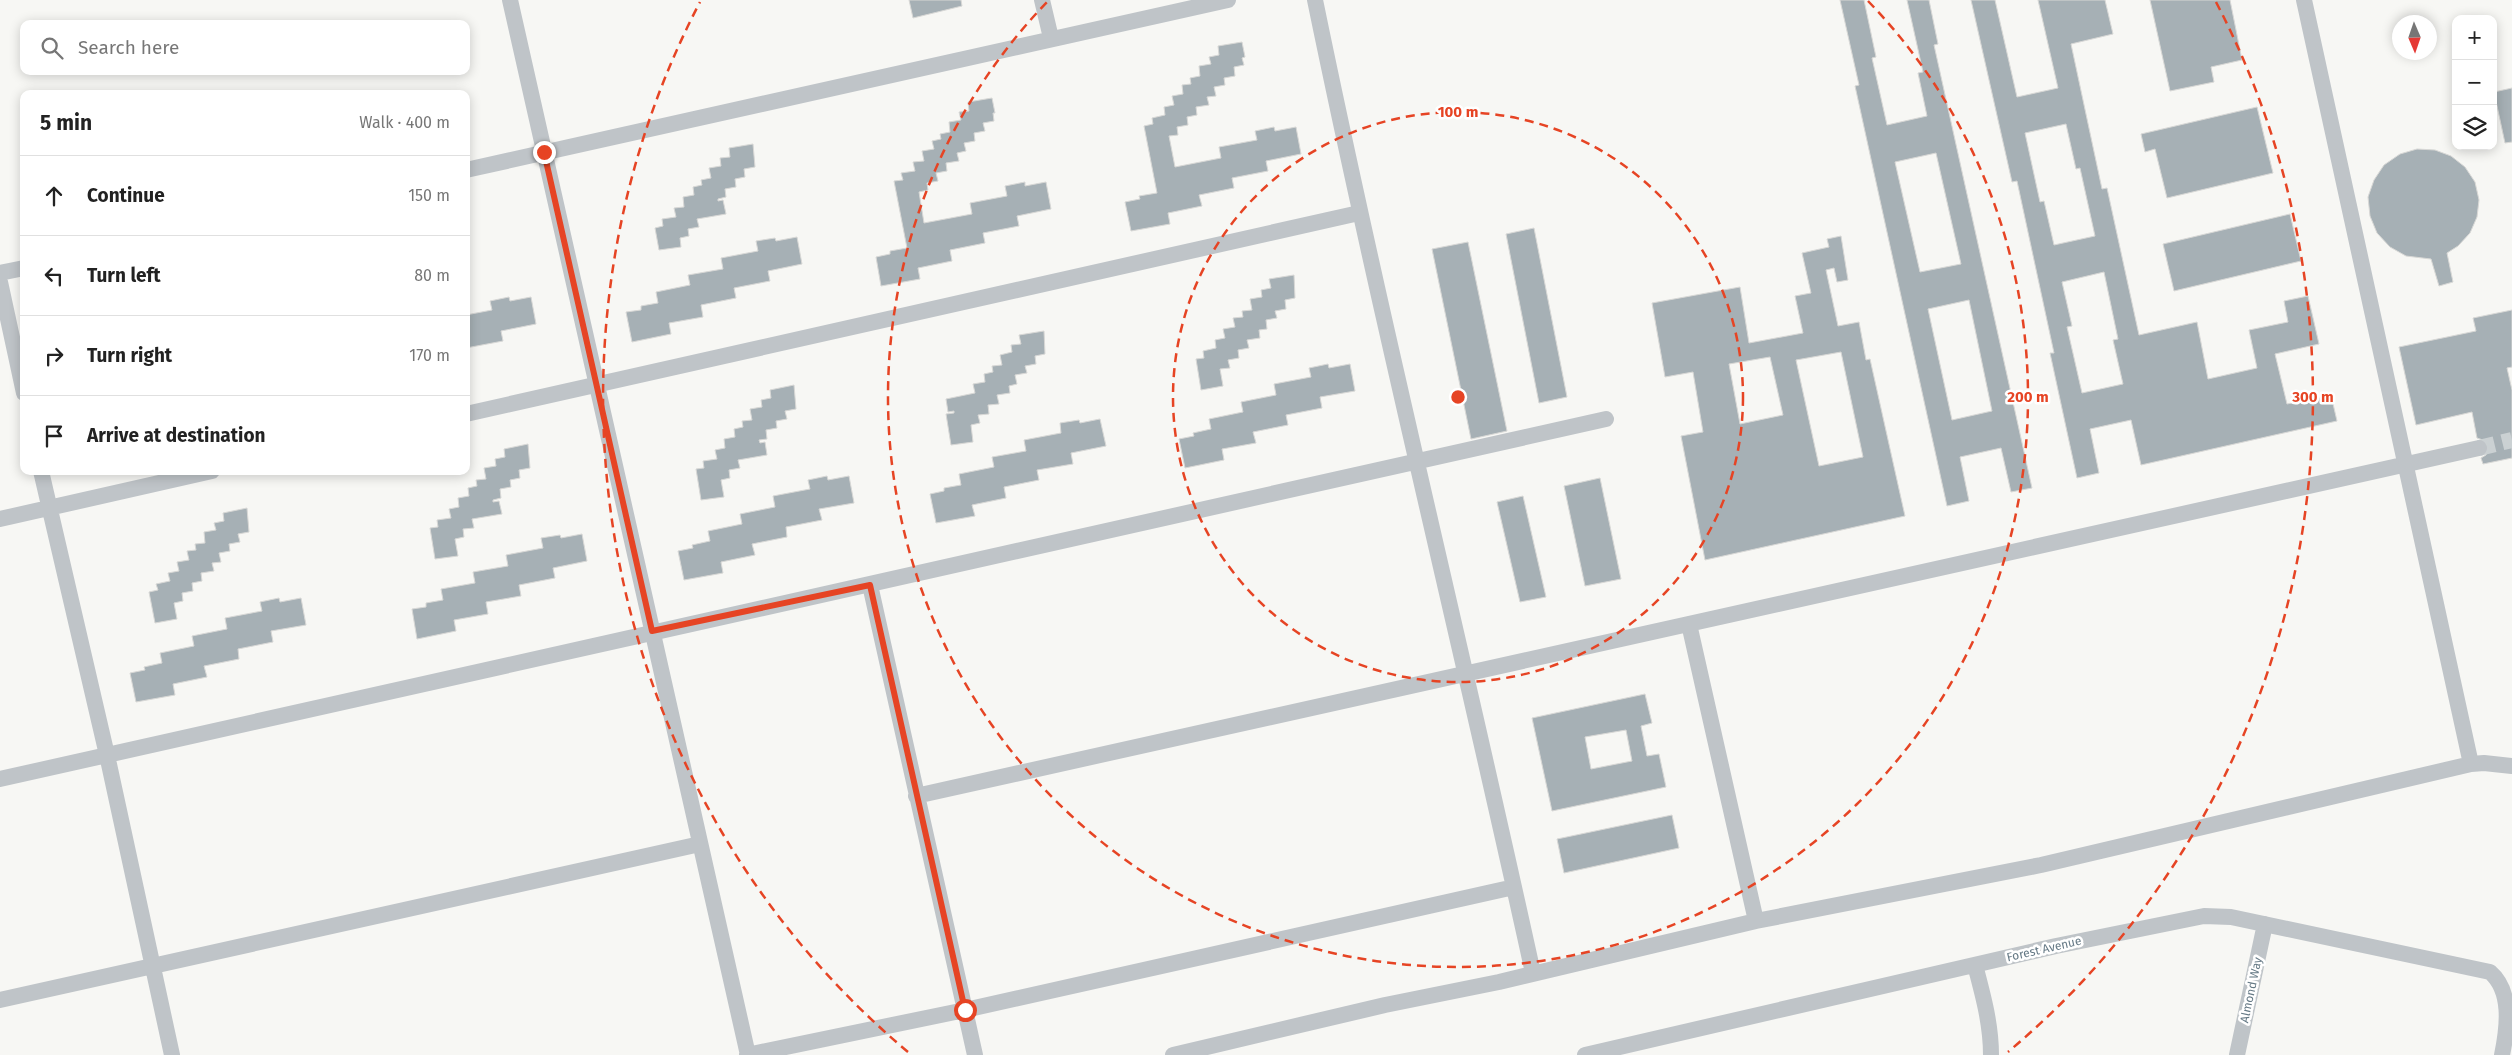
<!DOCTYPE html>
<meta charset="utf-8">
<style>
body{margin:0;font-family:"Fira Sans",sans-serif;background:#f2f2f2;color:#222}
.controls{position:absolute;right:15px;top:15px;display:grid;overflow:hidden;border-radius:10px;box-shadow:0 2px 12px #0003}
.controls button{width:45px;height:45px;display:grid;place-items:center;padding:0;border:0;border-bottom:1px solid #e0e0e0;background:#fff;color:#222;font:25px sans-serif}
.compass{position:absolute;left:2392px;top:15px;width:45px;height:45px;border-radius:50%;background:#fff;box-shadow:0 2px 12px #0003;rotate:178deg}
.stop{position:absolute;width:15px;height:15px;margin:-11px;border:4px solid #e64424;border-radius:50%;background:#fff}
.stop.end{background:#e64424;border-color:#fff;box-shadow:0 1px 5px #0008}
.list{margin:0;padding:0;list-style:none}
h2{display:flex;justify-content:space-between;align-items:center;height:65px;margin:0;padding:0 20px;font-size:21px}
h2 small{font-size:16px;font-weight:400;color:#767676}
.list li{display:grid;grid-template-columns:32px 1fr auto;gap:15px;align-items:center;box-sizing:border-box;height:80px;padding:0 20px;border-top:1px solid #e0e0e0}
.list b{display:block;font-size:19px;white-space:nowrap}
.list em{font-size:16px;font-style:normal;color:#767676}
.icon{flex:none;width:28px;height:28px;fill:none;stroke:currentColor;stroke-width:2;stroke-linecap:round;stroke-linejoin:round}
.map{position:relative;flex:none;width:2512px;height:1055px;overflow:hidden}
.search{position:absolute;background:#fff;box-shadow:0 2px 12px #0003;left:20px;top:20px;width:450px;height:55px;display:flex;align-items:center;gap:12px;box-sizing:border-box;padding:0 18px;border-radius:10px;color:#767676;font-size:19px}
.panel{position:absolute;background:#fff;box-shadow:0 2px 12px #0003;left:20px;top:90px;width:450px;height:385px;border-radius:10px}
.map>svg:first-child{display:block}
</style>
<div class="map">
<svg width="2512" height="1055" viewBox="0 0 2512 1055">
<rect width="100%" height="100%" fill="#f7f7f4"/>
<!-- building -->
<path fill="#a6b0b5" stroke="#d8d8d6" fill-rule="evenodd" d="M909 0H961L962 6 913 18Z
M1840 0H1864L1876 57 1872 58 1887 125 1927 116 1918 73 1923 72 1907 0H1929L1938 44 1934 45 2032 488 2011 492 2001 448 1960 457 1969 501 1947 506 1855 86 1859 85ZM1936 153 1961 264 1920 272 1895 162ZM1969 300 1992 411 1952 420 1928 309Z
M1971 0H1995L2017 97 2058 88 2038 0H2105L2113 34 2071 44 2102 189 2107 188 2139 335 2197 322 2208 379 2257 368 2249 330 2288 322 2284 301 2308 296 2319 344 2275 354 2287 404 2331 395 2337 421 2141 465 2131 420 2090 429 2099 473 2077 478 2050 353H2054L2017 181 2012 182ZM2066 124 2076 169 2080 168 2095 236 2054 245 2044 201 2040 202 2025 133ZM2104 272 2118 339 2113 340 2123 384 2082 393 2067 327 2072 326 2062 282Z
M2150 0H2230L2242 60 2211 67 2214 82 2170 91Z
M1242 42 1245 57 1242 58 1244 65 1234 67 1235 76 1224 78 1225 85 1214 87 1216 96 1207 97 1209 105 1196 107 1197 115 1187 117 1188 125 1177 127 1178 135 1169 136 1175 167 1221 158 1219 147 1257 140 1255 131 1274 127 1275 131 1296 127 1301 154 1266 161 1268 171 1232 178 1234 188 1199 195 1202 206 1168 213 1170 224 1131 231 1125 202 1140 199 1139 196 1157 193 1144 126 1153 124 1152 118 1165 115 1164 107 1174 105 1172 96 1183 94 1182 85 1191 84 1190 78 1200 76 1199 66 1211 64 1209 57 1219 55 1218 46Z
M2512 88V142L2505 143 2494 92Z
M992 98 995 113H993L994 121 983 123 985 131 974 133 975 141 964 143 966 151 957 153 959 161 946 163 947 171 936 173 938 181 927 183 928 190 919 192 924 223 972 214 970 203 1007 196 1005 186 1025 182V186L1046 182 1051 209 1017 216 1019 226 983 233 985 243 950 250 952 261 918 268 920 279 881 286 876 257 890 254V251L907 248 894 181 903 180 901 173 915 171 913 162 924 161 922 151 934 149 932 141 941 139 940 134 950 132 949 122 961 120 959 112 969 111 968 102Z
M2257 107 2273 173 2167 198 2155 149 2145 152 2141 134Z
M753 144 755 167 744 169 745 177 735 179 736 187 725 189 726 197 718 199V201L723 200 726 214 697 219 699 227 688 229 689 236 680 238 681 247 659 250 655 228 663 226 662 219 676 217 674 208 684 207 683 197 694 195 693 187 702 185 701 180 711 178 709 168 721 166 720 158 730 157 729 148Z
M2417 149 2435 150 2451 156 2465 167 2475 182 2479 200 2477 217 2470 233 2458 246 2447 253 2453 282 2439 286 2431 259 2406 256 2390 247 2377 233 2370 216 2368 197 2374 180 2384 165 2400 154Z
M2290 214 2301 261 2174 291 2163 244Z
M1534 228 1567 397 1539 403 1506 234Z
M1841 236 1848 280 1837 282 1834 268 1826 270 1838 326 1859 322 1866 360 1870 359 1905 516 1705 560 1681 436 1703 432 1693 372 1665 377 1652 303 1740 287 1749 343 1803 333 1795 296 1811 293 1802 253 1829 247 1827 239ZM1841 352 1863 457 1819 466 1796 360ZM1770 357 1783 415 1740 424 1729 364Z
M797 237 802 264 768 271 770 281 734 288 736 298 701 305 703 317 669 323 671 334 632 342 626 312 641 310V306L658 303 656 292 690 285 688 275 723 269 721 258 758 251 756 241 775 238 776 241Z
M1468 242 1507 431 1471 439 1432 249Z
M1294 275 1295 298 1285 300 1286 309 1275 311 1277 318 1266 320 1267 329 1259 330 1260 338 1247 340 1249 348 1238 350 1239 358 1228 360 1230 368 1220 369 1223 386 1201 390 1196 359 1204 358 1203 351 1216 348 1215 340 1225 338 1223 329 1235 327 1233 318 1243 317 1242 311 1252 310 1250 299 1262 297 1261 290 1271 288 1269 279Z
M509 297 510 301 531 297 536 324 501 331 503 341 466 348V315L492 310 490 301Z
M2512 310V367L2507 368 2512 390V458L2483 464 2481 458 2486 455 2489 446 2486 441 2477 438 2472 412 2416 425 2399 347 2476 331 2473 318Z
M1044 331 1045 354 1035 356 1036 364 1025 366 1027 373 1015 375 1017 384 1009 386 1010 393 997 395 999 404 988 405 989 414 978 415 980 423 971 425 973 442 951 445 946 414 954 413V411L948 412 946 399 975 393 973 384 985 382 984 374 993 372 992 366 1002 365 1000 355 1012 352 1011 345 1021 344 1019 335Z
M1328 364 1329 368 1350 364 1355 391 1320 397 1322 408 1286 415 1288 425 1253 432 1256 443 1222 449 1224 460 1185 468 1179 439 1194 436 1193 433 1211 429 1209 419 1243 412 1241 402 1276 395 1274 384 1311 377 1309 368Z
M794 385 796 409 785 411 787 419 776 421 777 428 766 430 767 439 759 440 760 443 765 442 767 455 738 460 740 468 729 470 730 478 721 480 724 497 701 500 696 469 704 468 703 461 717 459 715 450 725 448 724 439 735 437 734 429 743 427 742 421 752 420 750 409 762 407 761 400 771 398 770 390Z
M1100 419 1106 446 1071 453 1073 464 1037 470 1039 480 1004 487 1006 498 972 505 975 516 936 523 930 494 944 491V488L961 485 959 474 994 467 992 457 1026 451 1024 440 1061 433 1060 423 1079 420 1080 423Z
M528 444 530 468 519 470 520 478 510 480 511 487 500 489 501 498 493 500V502L499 501 502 514 472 519 474 528 463 529 464 537 455 539 458 556 435 559 430 528 438 527 437 520 451 518 449 509 459 507 458 498 469 496 468 488 477 486 476 480 486 479 484 468 496 466 495 459 505 457 504 449Z
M827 476 828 480 849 476 854 503 819 509 822 520 786 527 787 537 752 544 755 555 721 562 723 573 684 580 678 551 693 548 692 545 710 541 708 531 742 524 740 514 775 507 773 496 810 489 808 480Z
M1600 478 1621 579 1585 586 1564 486Z
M1523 496 1546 597 1520 602 1497 502Z
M247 508 249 532 238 534 240 542 229 544 230 551 219 553 221 562 212 563 214 571 201 573 202 581 192 583 193 591 182 593 183 601 174 603 177 619 155 623 149 592 158 590 156 584 170 581 168 573 179 571 177 562 189 560 187 551 196 550 195 544 205 543 204 532 216 530 214 523 224 521 223 513Z
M582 534 587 561 553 568 555 578 519 585 521 596 486 602 488 614 454 620 456 631 417 639 412 609 426 607V603L443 600 441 589 475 583 473 572 508 566 506 555 543 548 541 538 560 535 561 538Z
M279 598 280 602 301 598 306 625 271 631 273 642 238 649 239 659 204 666 207 677 173 684 175 695 136 702 130 673 145 670 144 667 162 663 160 653 194 646 192 636 227 629 225 618 262 611 260 602Z
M1645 694 1652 723 1641 726 1647 756 1659 754 1666 787 1552 811 1532 718ZM1626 730 1632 761 1591 769 1585 737Z
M1672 815 1679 848 1564 873 1557 839Z"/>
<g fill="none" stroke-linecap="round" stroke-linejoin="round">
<!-- minor-tunnel -->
<path stroke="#cbd1d3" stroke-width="16" stroke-dasharray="16 8" stroke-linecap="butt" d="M2479 448 2512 440"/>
<!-- minor -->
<path stroke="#bfc4c8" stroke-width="16" d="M510 0 748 1055
M1042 0 1051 38
M1315 0C1382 326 1462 648 1533 973
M2304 0 2471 764
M466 170 1228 0
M0 273 24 268
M0 282 24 393
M466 414 1359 213
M41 471 107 755 172 1055
M0 519 212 471
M870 585 975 1055
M1689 624 1756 921
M0 779 1606 419
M916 796 2479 448
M1975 965C1983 995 1991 1024 1991 1055
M0 1000 700 844
M747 1055 965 1010 1514 887
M1173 1055 1385 1005 1499 982 1756 921 2041 865 2471 764 2484 763 2512 766
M1585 1055 2056 946 2204 916 2231 917 2490 972C2512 991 2508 1026 2502 1055
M2237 1055 2265 924"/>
</g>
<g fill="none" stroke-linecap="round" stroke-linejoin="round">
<!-- route -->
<path stroke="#e64424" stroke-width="6" d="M544 152 652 631 870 585 965 1010"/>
</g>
<!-- distance rings -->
<g fill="none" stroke="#e64424" stroke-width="2.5" stroke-dasharray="9 6">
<circle cx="1458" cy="397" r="285"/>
<path d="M1868 1A570 570 0 1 1 1048 1"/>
<path d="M908 1052A855 855 0 0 1 700 2M2216 2A855 855 0 0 1 2008 1052"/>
</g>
<g text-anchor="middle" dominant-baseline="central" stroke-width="5" stroke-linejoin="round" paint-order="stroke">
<!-- street labels -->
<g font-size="12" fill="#657985" stroke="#fff">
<text transform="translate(2044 949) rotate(-13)">Forest Avenue</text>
<text transform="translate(2251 990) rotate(-78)">Almond Way</text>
</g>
</g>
<circle cx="1458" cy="397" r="8" fill="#e64424" stroke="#fff" stroke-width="2.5"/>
<g font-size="15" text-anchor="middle" font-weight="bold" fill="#e64424" stroke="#fff" stroke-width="5" stroke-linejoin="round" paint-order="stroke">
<text x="1458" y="117">100 m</text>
<text x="2028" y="402">200 m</text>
<text x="2313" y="402">300 m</text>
</g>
</svg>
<div class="controls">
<button>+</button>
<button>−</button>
<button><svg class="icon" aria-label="layers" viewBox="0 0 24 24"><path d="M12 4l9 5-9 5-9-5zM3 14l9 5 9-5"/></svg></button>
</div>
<svg class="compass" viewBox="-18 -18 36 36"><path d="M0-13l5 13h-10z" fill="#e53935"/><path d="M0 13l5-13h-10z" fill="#767676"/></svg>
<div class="stop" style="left:965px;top:1010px"></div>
<div class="stop end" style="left:544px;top:152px"></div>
<div class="search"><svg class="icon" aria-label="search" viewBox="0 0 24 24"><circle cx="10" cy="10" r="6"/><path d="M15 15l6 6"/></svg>Search here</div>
<section class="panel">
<h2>5 min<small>Walk · 400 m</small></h2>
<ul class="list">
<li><svg class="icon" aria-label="ahead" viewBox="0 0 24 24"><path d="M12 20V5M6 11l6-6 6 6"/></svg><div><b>Continue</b></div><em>150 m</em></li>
<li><svg class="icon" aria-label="left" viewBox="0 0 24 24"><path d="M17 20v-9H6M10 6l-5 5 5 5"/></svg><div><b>Turn left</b></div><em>80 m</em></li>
<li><svg class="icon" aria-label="right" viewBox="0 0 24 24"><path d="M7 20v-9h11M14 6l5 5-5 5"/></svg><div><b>Turn right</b></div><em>170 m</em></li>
<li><svg class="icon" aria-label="arrive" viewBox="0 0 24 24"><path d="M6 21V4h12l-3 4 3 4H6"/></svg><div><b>Arrive at destination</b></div></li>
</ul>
</section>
</div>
